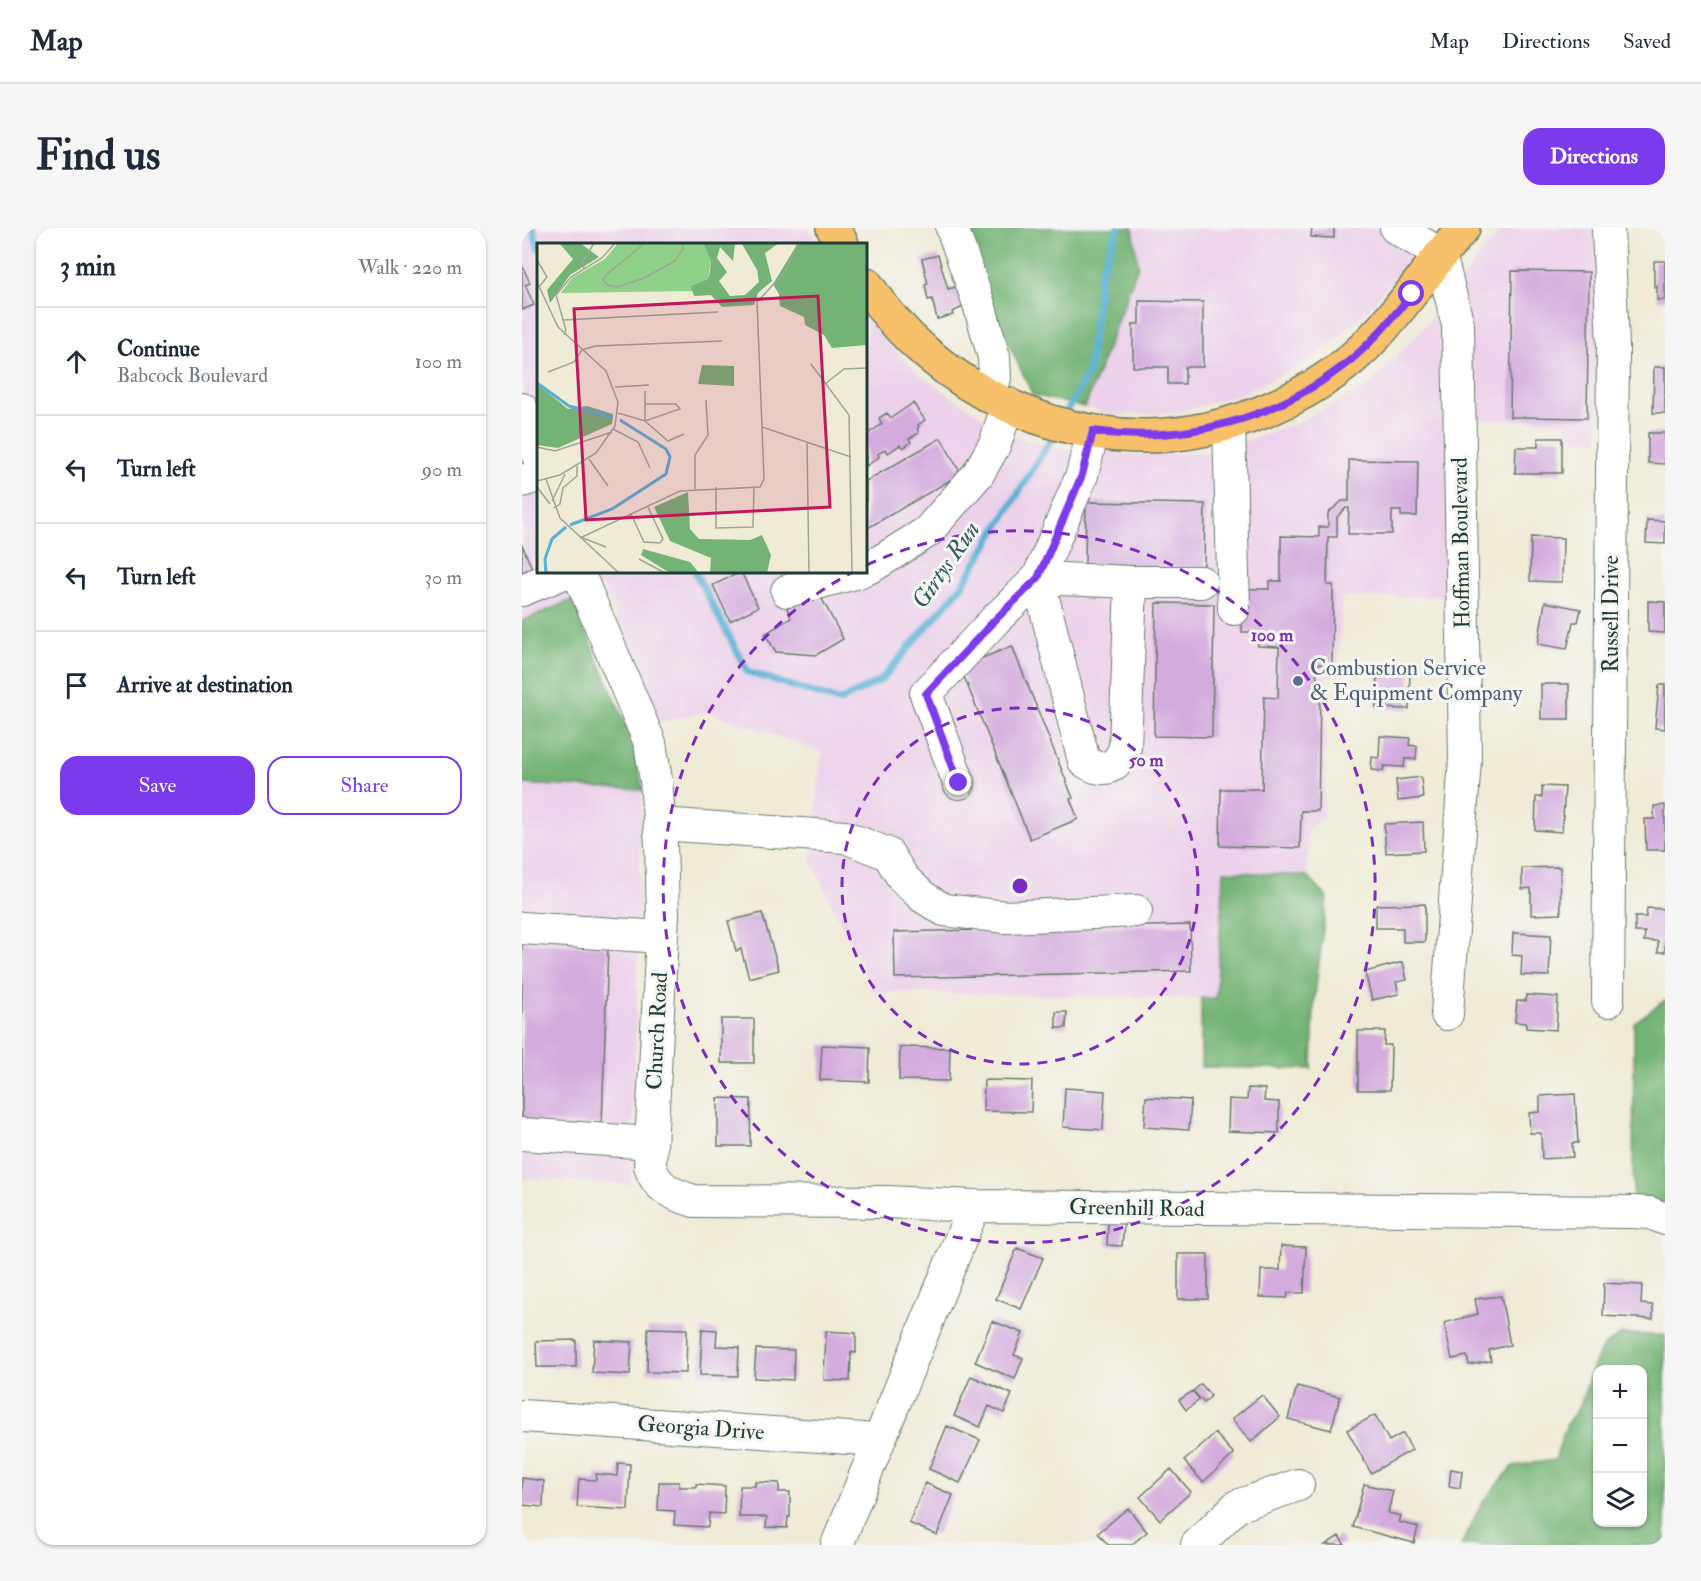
<!DOCTYPE html>
<meta charset="utf-8">
<style>
body{margin:0;font-family:"IM FELL Double Pica",serif;background:#f6f6f7;color:#1f2937}
.controls{position:absolute;right:18px;bottom:18px;display:grid;overflow:hidden;border-radius:12px;box-shadow:0 2px 4px #0004}
.controls button{width:54px;height:54px;display:grid;place-items:center;padding:0;border:0;border-bottom:2px solid #e0e1e3;background:#fff;color:#1f2937;font:30px sans-serif}
.stop{position:absolute;width:18px;height:18px;margin:-14px;border:4px solid #7c3aed;border-radius:50%;background:#fff}
.stop.end{background:#7c3aed;border-color:#fff;box-shadow:0 2px 6px #0008}
.list{margin:0;padding:0;list-style:none}
h2{display:flex;justify-content:space-between;align-items:center;height:78px;margin:0;padding:0 24px;font-size:26px}
h2 small{font-size:20px;font-weight:400;color:#747a83}
.list li{display:grid;grid-template-columns:39px 1fr auto;gap:18px;align-items:center;box-sizing:border-box;height:108px;padding:0 24px;border-top:2px solid #e0e1e3}
.list b{display:block;font-size:22px;white-space:nowrap}
.list p{margin:0;font-size:20px;white-space:nowrap;color:#747a83}
.list em{font-size:20px;font-style:normal;color:#747a83}
.actions{display:flex;gap:12px;padding:18px 24px}
.actions a{flex:1;padding:14px 0;border:2px solid #7c3aed;border-radius:18px;text-align:center;font-size:21px;color:#7c3aed}
.actions .main{background:#7c3aed;color:#fff}
.icon{flex:none;width:33px;height:33px;fill:none;stroke:currentColor;stroke-width:2;stroke-linecap:round;stroke-linejoin:round}
.map{position:relative;flex:none;width:1143px;height:1317px;overflow:hidden;border-radius:18px}
header{display:flex;align-items:center;gap:36px;box-sizing:border-box;height:84px;padding:0 30px;background:#fff;border-bottom:2px solid #e0e1e3}
header strong{font-size:28px}
nav{display:flex;gap:33px;margin-inline-start:auto;font-size:21px}
.intro{display:flex;align-items:center;justify-content:space-between;box-sizing:border-box;height:144px;padding:0 36px}
h1{margin:0;font-size:42px}
.button{padding:15px 27px;border-radius:18px;background:#7c3aed;color:#fff;font-size:21px;font-weight:700}
main{display:flex;gap:36px;padding:0 36px}
aside{flex:1;background:#fff;border-radius:18px;box-shadow:0 2px 4px #0004}
.map>svg:first-child{display:block}
</style>
<header>
<strong>Map</strong>
<nav><a>Map</a><a>Directions</a><a>Saved</a></nav>
</header>
<div class="intro"><h1>Find us</h1><a class="button">Directions</a></div>
<main>
<aside>
<h2>3 min<small>Walk · 220 m</small></h2>
<ul class="list">
<li><svg class="icon" aria-label="ahead" viewBox="0 0 24 24"><path d="M12 20V5M6 11l6-6 6 6"/></svg><div><b>Continue</b><p>Babcock Boulevard</p></div><em>100 m</em></li>
<li><svg class="icon" aria-label="left" viewBox="0 0 24 24"><path d="M17 20v-9H6M10 6l-5 5 5 5"/></svg><div><b>Turn left</b></div><em>90 m</em></li>
<li><svg class="icon" aria-label="left" viewBox="0 0 24 24"><path d="M17 20v-9H6M10 6l-5 5 5 5"/></svg><div><b>Turn left</b></div><em>30 m</em></li>
<li><svg class="icon" aria-label="arrive" viewBox="0 0 24 24"><path d="M6 21V4h12l-3 4 3 4H6"/></svg><div><b>Arrive at destination</b></div></li>
</ul>
<div class="actions"><a class="main">Save</a><a>Share</a></div>
</aside>
<div class="map">
<svg width="1143" height="1317" viewBox="0 0 1143 1317">
<rect width="100%" height="100%" fill="#f6f6f2"/>
<filter id="ink" filterUnits="userSpaceOnUse"><feTurbulence type="fractalNoise" baseFrequency=".0167" numOctaves="2"/><feDisplacementMap in="SourceGraphic" scale="12" xChannelSelector="R" yChannelSelector="G"/><feConvolveMatrix kernelMatrix="1 2 1 2 8 2 1 2 1" color-interpolation-filters="sRGB"/></filter>
<filter id="wash" filterUnits="userSpaceOnUse"><feTurbulence type="fractalNoise" baseFrequency=".008" numOctaves="4" result="noise"/><feDisplacementMap in="SourceGraphic" scale="24" xChannelSelector="R" yChannelSelector="G"/><feGaussianBlur stdDeviation="1.35" result="paint"/><feColorMatrix in="noise" values="0 0 0 0 0 0 0 0 0 0 0 0 0 0 0 0 0 1.4 0 .05"/><feComposite in="paint" operator="in"/></filter>
<g filter="url(#wash)">
<rect width="100%" height="100%" fill="#f0ebd7"/>
<!-- built -->
<path fill="#ecd1ea" d="M0 0H288L298 16H16V344H344V87L361 109 397 146 487 207 543 222 616 228 692 223 773 196 847 158 899 102 980 0H1072L1074 13 1077 212 1044 210V194L938 191 927 369H820L816 443H804L802 588 786 601 785 648 702 643 694 771 352 764 289 633 300 524 186 484 138 494 81 358 0 393Z
M611 0H913L845 84 790 132 719 166 655 185 591 187 563 179 616 39Z
M0 556 121 562 109 956 0 951Z"/>
<!-- forest -->
<path fill="#73b375" stroke="#497854" stroke-width="1.5" fill-rule="evenodd" d="M439 0H611L616 38 563 179 511 167 466 73Z
M50 372 109 508 121 562 0 556V393Z
M702 643 785 648 805 669 792 776 790 841 679 839V770H694Z
M1143 772V975L1111 968 1112 795Z
M1099 1106 1143 1107V1317H939L960 1275 991 1238 1033 1232 1045 1195 1058 1178 1071 1137 1081 1119ZM1076 1142H1120V1294H1076Z"/>
<g fill="none" stroke-linecap="round" stroke-linejoin="round">
<!-- stream -->
<path stroke="#56b1d4" stroke-width="7" d="M11 0 16 20
M542 188 567 143 578 46 596 0
M173 344 226 444 317 473 359 452 440 358 534 203"/>
</g>
<g id="blocks">
<!-- building -->
<path fill="#d3abdd" d="M790 0H812V10L789 9Z
M416 27 426 61 434 59 435 62 437 61 441 79 430 84 431 87 415 91 410 71 406 72 403 57 406 56 400 31Z
M1132 33H1143V72H1135V58L1132 59Z
M0 37 8 55 3 57 12 77 0 82Z
M990 43 1067 44 1065 190 988 189Z
M617 73 681 74V139H663V156H646V139H611V96H617Z
M1132 139H1143V185H1131Z
M391 175 403 192 396 197 397 199 395 201 397 205 387 211 389 214 381 220 378 217 366 225 363 221 356 226 357 229 344 238V207L360 196 357 190 365 185 369 190Z
M1126 205H1143V236L1126 235Z
M419 210 439 246 344 301V253Z
M1016 210H1040V245H993L994 219H1016Z
M827 232 896 233 895 288H879V283H870V306H826L827 280H824L815 289V309H806L805 357H811L810 436H795L794 471H798L796 583H779L778 620 698 618 699 561H740L742 469 756 470 757 419 736 418V412H730L731 404H720L721 361H747V353H759V308L797 309V299H806V285L820 273H827Z
M564 274 683 276 682 339 563 337Z
M1125 292 1143 293V316L1124 315Z
M1009 309 1041 310 1040 354 1008 353Z
M0 317 10 340 0 344Z
M219 344 236 379 208 393 191 357Z
M287 367 291 374 299 369 321 411 294 427 254 424 243 406 269 390 265 380Z
M1126 373 1143 374V405L1126 404Z
M1023 374 1059 381 1056 394H1051L1045 421 1016 416Z
M634 375 692 376 690 509 632 508Z
M490 418 551 570 548 571 556 591 508 611 438 439Z
M855 442H888L887 481 854 480Z
M1019 456H1047V491H1019Z
M1137 457H1143V501L1133 500Z
M858 508 888 510 887 517 895 518 894 531H883L882 539 862 538 861 543 849 542 850 529 857 530Z
M899 549 901 570 876 573 874 552Z
M1020 558 1043 559 1040 604 1013 602 1014 569H1020Z
M1143 577V622H1124L1123 591H1132V578Z
M901 594 902 623 864 625 862 596Z
M1038 639 1039 686 1009 687V660L1000 661V640Z
M903 676V714H881V700H854V677Z
M1125 680 1143 681V724H1136V713H1122L1123 704H1113V689H1124Z
M240 685 257 742 227 750 219 721 214 723 206 693Z
M668 697 669 743 373 750 372 704Z
M991 705 1029 707 1027 748 999 747 1000 728 990 727Z
M0 716 86 719 80 896 0 893Z
M881 734 885 752 874 754 877 766 850 772 843 744Z
M1004 767 1036 769 1034 802 1004 800V795L993 794 995 773H1004Z
M534 784H545L544 800H534Z
M199 791H232V835H199Z
M836 803H863L862 817H869L868 862H836Z
M300 817 348 819 347 854 298 852Z
M378 819 428 820 427 853 377 852Z
M462 852 510 853 509 884 461 883Z
M543 860 583 863 581 902 541 899Z
M726 860 743 861 742 873 757 874V905L706 903 707 871 725 872Z
M1053 866 1056 915H1050L1051 929 1020 931 1019 905H1008L1007 885 1018 884V868Z
M624 869 669 872 667 902 622 899Z
M196 870 229 871 228 918H196Z
M586 994 602 996 600 1018 585 1017Z
M759 1018 784 1019 782 1065H766L765 1070 738 1069 739 1042H758Z
M495 1020 521 1030 499 1081 474 1071Z
M656 1026H686V1071H656Z
M1082 1055 1120 1057 1119 1076 1131 1077V1091L1081 1088Z
M979 1068 988 1117 967 1122 969 1133 947 1137 945 1128 930 1131 922 1095 956 1086 953 1071Z
M470 1093 501 1105 492 1127 501 1130 493 1151 453 1134Z
M126 1100 165 1101 164 1145 125 1144Z
M180 1101 195 1102 194 1118 217 1119 216 1148 178 1147Z
M304 1103 334 1105V1125L329 1124 328 1153 302 1152Z
M54 1112V1139H15L14 1113Z
M72 1112 110 1114 108 1147 70 1145Z
M234 1121 272 1122 271 1152 232 1150Z
M449 1148 490 1166 482 1185 467 1178 458 1199 432 1188Z
M679 1156 689 1168 682 1175 671 1163Z
M775 1158 818 1169 809 1202 766 1191Z
M671 1163 677 1172 664 1182 657 1172Z
M740 1167 758 1189 729 1214 710 1191Z
M853 1187 867 1213 881 1205 890 1222 849 1245 825 1202Z
M425 1198 458 1212 438 1255 407 1241Z
M693 1205 712 1226 681 1254 662 1233Z
M96 1235 108 1236 106 1282 55 1279 57 1251 74 1252V1246L95 1248Z
M649 1241 669 1264 638 1292 618 1269Z
M929 1241 940 1243 938 1260 927 1258Z
M0 1250 22 1253 21 1279 0 1277Z
M137 1254H157V1259H174V1256L203 1258 202 1286 187 1285 186 1299 152 1297 153 1283 136 1282Z
M233 1254 257 1255V1264H268V1289H266L265 1300 244 1299 245 1289H217L218 1258H233Z
M403 1255 431 1267 415 1307 387 1295Z
M842 1256 871 1263 866 1285 879 1288 877 1294 896 1299 892 1315 831 1299Z
M606 1280 625 1304 609 1317H586L576 1305Z
M817 1308 823 1317H803Z"/>
</g>
</g>
<g filter="url(#ink)">
<use href="#blocks" fill-opacity="0" stroke="#687a6d" stroke-width="1.5"/>
<g fill="none" stroke-linecap="round" stroke-linejoin="round">
<defs>
<path id="minor" d="M430 0 457 76 472 129 473 150 468 167
M874 0 918 26 936 97 943 531 925 786
M1086 0 1091 119 1086 773
M0 181 16 227
M707 196 712 381
M571 203 560 247 516 350 562 533C581 546 594 541 603 520L609 354
M0 253 16 248
M344 341 354 336 405 304 456 246 473 216 486 176
M56 344 128 515 134 552 139 616 141 687 128 938C134 960 152 967 172 973L365 974 452 978
M0 362 44 344
M265 363 337 344
M437 555 404 466 473 392 516 350 609 354H679
M138 596 323 609 366 626 381 650 401 669 422 682 484 689 614 683
M0 700 140 709
M0 906 129 915
M0 1188 357 1212
M315 1317 452 978 1111 984 1128 985 1143 991
M675 1317 715 1278 776 1257"/>
<path id="major" d="M311 0 320 16
M344 56C411 160 545 225 669 204 714 197 762 178 800 153 861 115 895 52 941 0"/>
</defs>
<!-- minor casing -->
<use href="#minor" stroke="#687a6d" stroke-width="34"/>
<!-- major casing -->
<use href="#major" stroke="#687a6d" stroke-width="36"/>
<!-- minor -->
<use href="#minor" stroke="#fff" stroke-width="32"/>
<!-- major -->
<use href="#major" stroke="#f6c16b" stroke-width="33"/>
</g>
</g>
<g fill="none" stroke-linecap="round" stroke-linejoin="round" filter="url(#ink)">
<!-- route -->
<path stroke="#7c3aed" stroke-width="8" d="M437 555 404 466 473 392 516 350 560 247 571 203C663 217 759 190 831 130 853 111 871 89 890 66"/>
</g>
<!-- distance rings -->
<g fill="none" stroke="#7b2cbf" stroke-width="3" stroke-dasharray="10 8">
<circle cx="498" cy="658" r="178"/>
<path d="M345 337A356 356 0 1 1 331 344"/>
</g>
<!-- markers -->
<circle fill="#5c6f8a" stroke="#f6f6f2" stroke-width="2" cx="776" cy="453" r="6"/>
<g text-anchor="middle" dominant-baseline="central" stroke-width="6" stroke-linejoin="round" paint-order="stroke">
<!-- street labels -->
<g font-size="22" fill="#1f3d34" stroke="#f6f6f2">
<text transform="translate(939 315) rotate(-91)">Hoffman Boulevard</text>
<text transform="translate(1089 386) rotate(-90)">Russell Drive</text>
<text transform="translate(135 803) rotate(-87)">Church Road</text>
<text transform="translate(615 980) rotate(1)">Greenhill Road</text>
<text transform="translate(179 1200) rotate(4)">Georgia Drive</text>
</g>
<!-- service labels -->
<g font-size="22" fill="#4e5e75" stroke="#f6f6f2" text-anchor="start">
<text x="788" y="440">Combustion Service<tspan x="788" dy="25">&amp; Equipment Company</tspan></text>
</g>
<!-- water labels -->
<g font-size="24" font-style="italic" fill="#2d5a5c" stroke="#f6f6f2">
<text transform="translate(424 337) rotate(-55)">Girtys Run</text>
</g>
</g>
<!-- overview -->
<g transform="translate(15 15)">
<rect width="330" height="330" fill="#f0ebd7"/>
<path d="M81 0H166L174 18 171 36 155 43 156 48 24 50 35 35 68 16Z" fill="#8fd189"/>
<path d="M22 0H43L62 14 33 32 13 60 10 47 36 16ZM166 0H242L228 10 235 38 221 50 217 62 185 64 174 52 157 53 154 43 171 36 173 29 174 18ZM198 1H205L220 27 222 39 208 52 193 53 182 38 190 29 180 15 183 4 196 18ZM261 0H330V102L295 105 287 92 268 82 267 74 243 63 242 51 236 41ZM165 122 197 123V143L161 141ZM0 141 31 166 50 163 76 171 75 181 21 205 0 202ZM151 249 153 286 162 296 213 297 225 292 234 312 230 330H173L174 315 133 298 117 264ZM106 306 153 319 162 330H133L104 312Z" fill="#73b375" fill-rule="evenodd"/>
<path fill="none" stroke="#56b1d4" stroke-width="3" d="M0 140 32 163 76 174M33 282 75 266 129 231 133 214 129 206 83 177M9 330 8 316 15 296 29 284"/>
<path fill="none" stroke="#9ca596" stroke-width="1.5" d="M108 0 69 32 66 37 70 42 81 44 107 35 138 18 146 6 145 0M261 0 248 29 220 59 225 184 314 214M0 17 10 34 2 44M47 26 46 19 57 0M0 39 21 84 69 128 81 159 78 183 59 210 23 232 0 238M26 77 181 69M27 92 29 87 19 52 34 34 65 15 78 0M274 121 312 172 315 330M11 129 37 119 45 107 58 103 185 98M288 141 307 126 330 125M78 144 112 142M108 148V178L131 198 147 191M81 170 108 178 143 166 139 161H108M76 186 101 199 113 225M270 199 272 330M0 204 18 208 75 189M52 216 71 243M9 236 23 275 82 330M0 244 13 261M179 244V285L216 284 217 244M158 246V212L171 192 169 157M15 258 28 231M17 265 23 261 26 245 40 233V223M94 271 107 299 123 300 126 296 111 264M43 295 143 248 223 244 227 236 225 184M46 295 69 304M102 316 128 330"/>
<path fill="#c2185b" fill-opacity="0.15" stroke="#c2185b" stroke-width="3" d="M281 53 293 264 49 277 37 66Z"/>
<rect width="330" height="330" fill="none" stroke="#1f3d34" stroke-width="3"/>
</g>
<circle cx="498" cy="658" r="9" fill="#7b2cbf" stroke="#f6f6f2" stroke-width="3"/>
<g font-size="18" text-anchor="middle" font-weight="bold" fill="#7b2cbf" stroke="#f6f6f2" stroke-width="6" stroke-linejoin="round" paint-order="stroke">
<text x="750" y="413">100 m</text>
<text x="624" y="538">50 m</text>
</g>
</svg>
<div class="controls">
<button>+</button>
<button>−</button>
<button><svg class="icon" aria-label="layers" viewBox="0 0 24 24"><path d="M12 4l9 5-9 5-9-5zM3 14l9 5 9-5"/></svg></button>
</div>
<div class="stop" style="left:890px;top:66px"></div>
<div class="stop end" style="left:437px;top:555px"></div>
</div>
</main>
